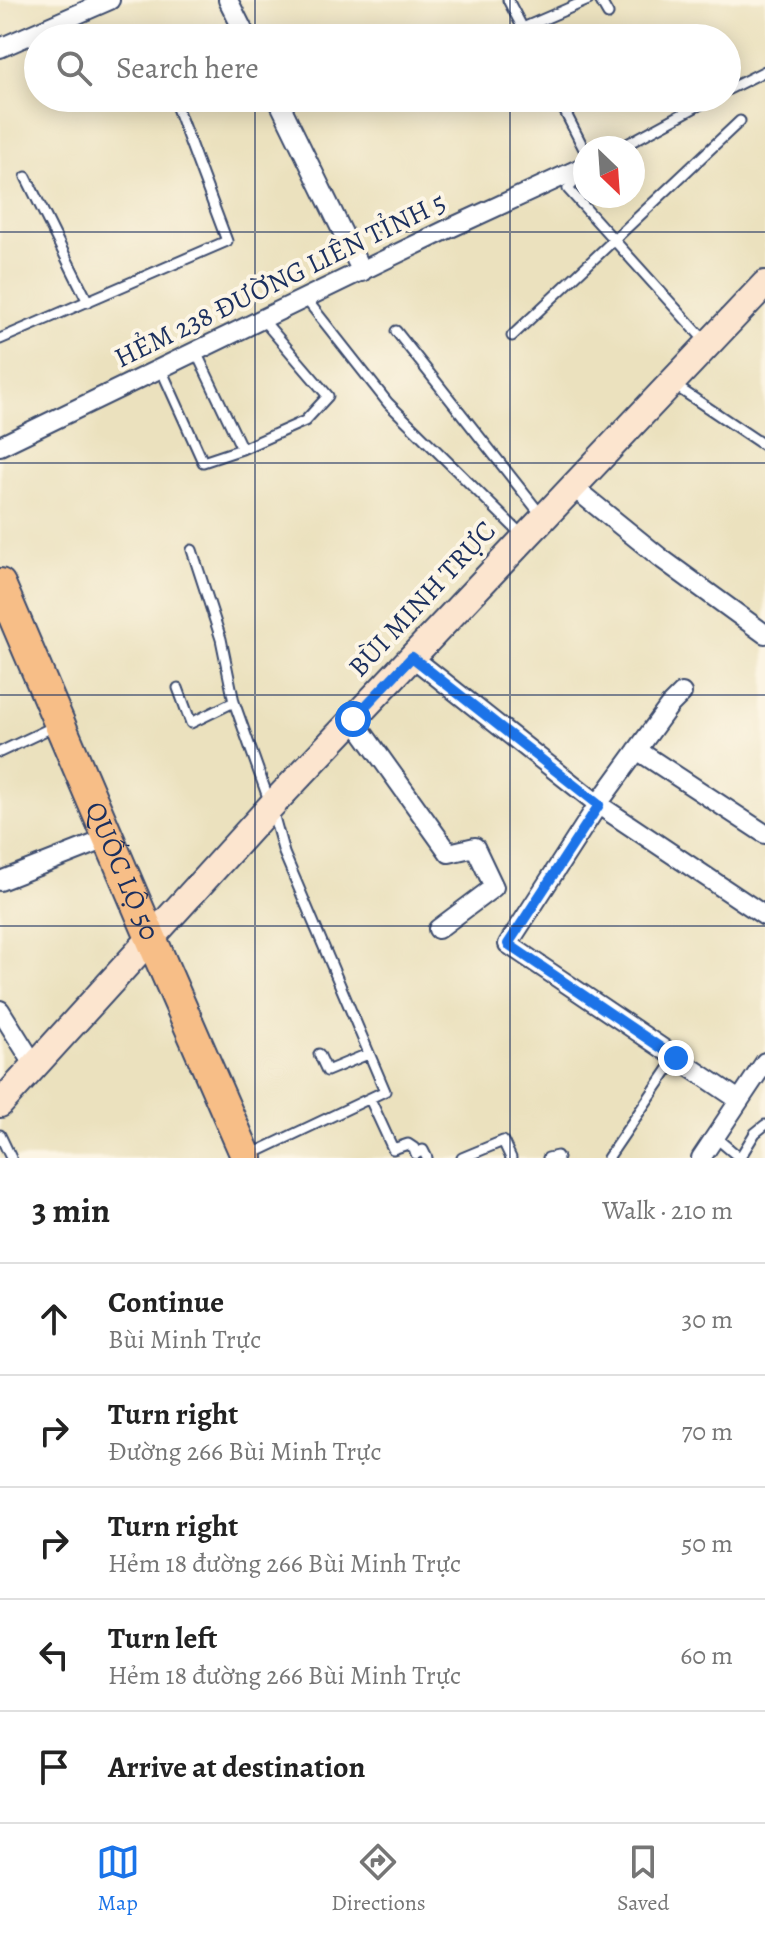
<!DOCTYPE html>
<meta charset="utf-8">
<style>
body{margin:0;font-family:Alegreya,serif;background:#f2f2f2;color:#222}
.compass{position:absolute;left:573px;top:136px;width:72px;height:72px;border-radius:50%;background:#fff;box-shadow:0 4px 20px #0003;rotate:155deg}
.stop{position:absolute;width:24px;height:24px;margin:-18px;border:6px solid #1a73e8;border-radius:50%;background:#fff}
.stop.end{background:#1a73e8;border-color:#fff;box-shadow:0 2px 8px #0008}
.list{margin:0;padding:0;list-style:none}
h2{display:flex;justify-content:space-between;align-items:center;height:104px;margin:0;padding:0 32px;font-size:34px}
h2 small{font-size:26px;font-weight:400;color:#767676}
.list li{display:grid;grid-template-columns:52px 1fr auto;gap:24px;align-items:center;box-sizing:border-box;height:112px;padding:0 32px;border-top:2px solid #e0e0e0}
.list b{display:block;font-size:30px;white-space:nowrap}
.list p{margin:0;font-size:26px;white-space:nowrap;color:#767676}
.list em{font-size:26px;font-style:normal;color:#767676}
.icon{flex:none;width:44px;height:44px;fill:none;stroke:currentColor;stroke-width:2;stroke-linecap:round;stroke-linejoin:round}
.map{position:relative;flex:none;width:765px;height:1158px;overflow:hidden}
.search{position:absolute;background:#fff;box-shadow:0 4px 20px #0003;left:24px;right:24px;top:24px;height:88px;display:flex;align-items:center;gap:20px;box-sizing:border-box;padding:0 28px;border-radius:44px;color:#767676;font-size:30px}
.sheet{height:664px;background:#fff}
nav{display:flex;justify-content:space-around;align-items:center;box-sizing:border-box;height:112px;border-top:2px solid #e0e0e0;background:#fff;font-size:22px;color:#767676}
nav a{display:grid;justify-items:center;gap:4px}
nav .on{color:#1a73e8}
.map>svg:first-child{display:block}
</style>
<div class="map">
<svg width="765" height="1158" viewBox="0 0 765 1158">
<rect width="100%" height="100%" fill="#fcf5e5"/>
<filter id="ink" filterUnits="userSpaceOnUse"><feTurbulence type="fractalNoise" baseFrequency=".0125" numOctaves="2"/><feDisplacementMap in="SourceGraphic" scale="16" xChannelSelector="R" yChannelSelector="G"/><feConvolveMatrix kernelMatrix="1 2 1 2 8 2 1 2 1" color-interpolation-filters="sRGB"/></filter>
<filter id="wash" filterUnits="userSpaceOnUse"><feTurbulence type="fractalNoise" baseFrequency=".006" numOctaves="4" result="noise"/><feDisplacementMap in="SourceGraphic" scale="32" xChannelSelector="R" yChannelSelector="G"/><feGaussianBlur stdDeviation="1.8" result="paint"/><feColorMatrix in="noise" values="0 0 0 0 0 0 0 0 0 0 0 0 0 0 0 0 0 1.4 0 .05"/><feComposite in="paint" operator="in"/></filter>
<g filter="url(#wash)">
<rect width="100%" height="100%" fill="#ebe1be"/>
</g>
<g filter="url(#ink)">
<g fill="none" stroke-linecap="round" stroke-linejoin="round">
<defs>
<path id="lane" d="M508 0 528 38
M600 0 608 14
M523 28 588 0
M727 90 765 71
M558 98 585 151
M620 148 712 98
M583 172 568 189 706 342
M26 177 88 302
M306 299 388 403 522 535
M396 331 542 516
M512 336 740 121
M0 339 227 241 177 108
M196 352 242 449
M161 369 203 462 242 449 305 421 328 396 263 320
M674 385 765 446
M192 550 221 639 234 702
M178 688 191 723 234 702 271 806 284 853 385 1091 250 1155
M0 752 57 725
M319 1054 327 1071 368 1054
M370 1099 393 1149 408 1144 414 1148 416 1154 423 1150 427 1158
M0 1135 11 1158
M715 1137 740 1158
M741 1156 755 1133 765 1125
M462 1158 503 1141 511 1158
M548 1158 557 1156 558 1158
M608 1158 676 1058"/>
<path id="street" d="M228 0 247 38
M0 48 110 0
M277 98 362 272
M0 446 446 230 585 166
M573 487 662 559 765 634
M412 657 599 805 765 916
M682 693 670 705 603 797 508 944 739 1100
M353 719 449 853 475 847 494 887 438 929
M637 750 765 834
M0 881 109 838
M0 1010 35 1066
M701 1158 765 1062"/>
<path id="secondary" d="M0 1104 271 806 765 284"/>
<g id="primary">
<path id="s1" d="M0 584 151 938 247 1158"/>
</g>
</defs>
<!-- lane casing -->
<use href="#lane" stroke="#3a4a6c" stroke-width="13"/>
<!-- street casing -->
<use href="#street" stroke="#3a4a6c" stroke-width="22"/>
<!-- secondary casing -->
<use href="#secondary" stroke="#3a4a6c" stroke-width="30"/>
<!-- primary casing -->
<use href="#primary" stroke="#3a4a6c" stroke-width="34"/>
<!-- lane -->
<use href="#lane" stroke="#fff" stroke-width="9"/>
<!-- street -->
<use href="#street" stroke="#fff" stroke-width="18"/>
<!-- secondary -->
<use href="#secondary" stroke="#fce5cf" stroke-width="26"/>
<!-- primary -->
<use href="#primary" stroke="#f7be87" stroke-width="30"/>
</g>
</g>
<g fill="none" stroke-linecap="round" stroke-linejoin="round" filter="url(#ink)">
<!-- route -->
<path stroke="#1a73e8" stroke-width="10" d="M353 719 412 657 599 805 508 944 676 1058"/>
</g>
<!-- grid -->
<path fill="none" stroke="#1b2f5e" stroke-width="2" stroke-opacity="0.55" d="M255 0V38M510 0V38M255 98V1158M510 98V1158M0 232H765M0 463H765M0 695H765M0 926H765"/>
<g text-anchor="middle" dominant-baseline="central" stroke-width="8" stroke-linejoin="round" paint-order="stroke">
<!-- street labels -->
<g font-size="28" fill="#1b2f5e" stroke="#fcf5e5">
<text transform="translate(280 280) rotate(-26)">HẺM 238 ĐƯỜNG LIÊN TỈNH 5</text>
<text transform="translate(422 599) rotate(-47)">BÙI MINH TRỰC</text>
<text stroke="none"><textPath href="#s1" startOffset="312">QUỐC LỘ 50</textPath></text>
</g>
</g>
</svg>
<svg class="compass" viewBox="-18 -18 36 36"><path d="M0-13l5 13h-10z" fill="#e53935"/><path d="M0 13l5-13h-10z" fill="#767676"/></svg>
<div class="stop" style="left:353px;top:719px"></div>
<div class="stop end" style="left:676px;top:1058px"></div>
<div class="search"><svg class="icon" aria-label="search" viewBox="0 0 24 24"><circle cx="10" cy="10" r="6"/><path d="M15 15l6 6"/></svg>Search here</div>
</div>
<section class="sheet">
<h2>3 min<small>Walk · 210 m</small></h2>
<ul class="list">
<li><svg class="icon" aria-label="ahead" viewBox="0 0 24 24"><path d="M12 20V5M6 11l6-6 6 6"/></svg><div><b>Continue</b><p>Bùi Minh Trực</p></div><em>30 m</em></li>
<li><svg class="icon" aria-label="right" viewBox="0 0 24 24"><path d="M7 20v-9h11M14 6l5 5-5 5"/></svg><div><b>Turn right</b><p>Đường 266 Bùi Minh Trực</p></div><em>70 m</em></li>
<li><svg class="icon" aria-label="right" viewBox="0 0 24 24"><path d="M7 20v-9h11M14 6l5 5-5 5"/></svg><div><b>Turn right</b><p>Hẻm 18 đường 266 Bùi Minh Trực</p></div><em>50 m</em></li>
<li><svg class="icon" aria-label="left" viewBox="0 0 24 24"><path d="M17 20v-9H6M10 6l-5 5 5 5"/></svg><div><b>Turn left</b><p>Hẻm 18 đường 266 Bùi Minh Trực</p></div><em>60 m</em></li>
<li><svg class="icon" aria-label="arrive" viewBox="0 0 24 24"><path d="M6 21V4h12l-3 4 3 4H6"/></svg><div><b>Arrive at destination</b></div></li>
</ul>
</section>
<nav>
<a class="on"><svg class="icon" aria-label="map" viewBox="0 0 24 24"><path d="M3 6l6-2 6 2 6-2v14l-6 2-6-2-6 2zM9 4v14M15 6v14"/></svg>Map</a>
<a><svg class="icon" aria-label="directions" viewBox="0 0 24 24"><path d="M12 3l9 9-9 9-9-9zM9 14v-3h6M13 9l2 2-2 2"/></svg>Directions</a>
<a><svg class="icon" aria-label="saved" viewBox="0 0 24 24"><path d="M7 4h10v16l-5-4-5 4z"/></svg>Saved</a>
</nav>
